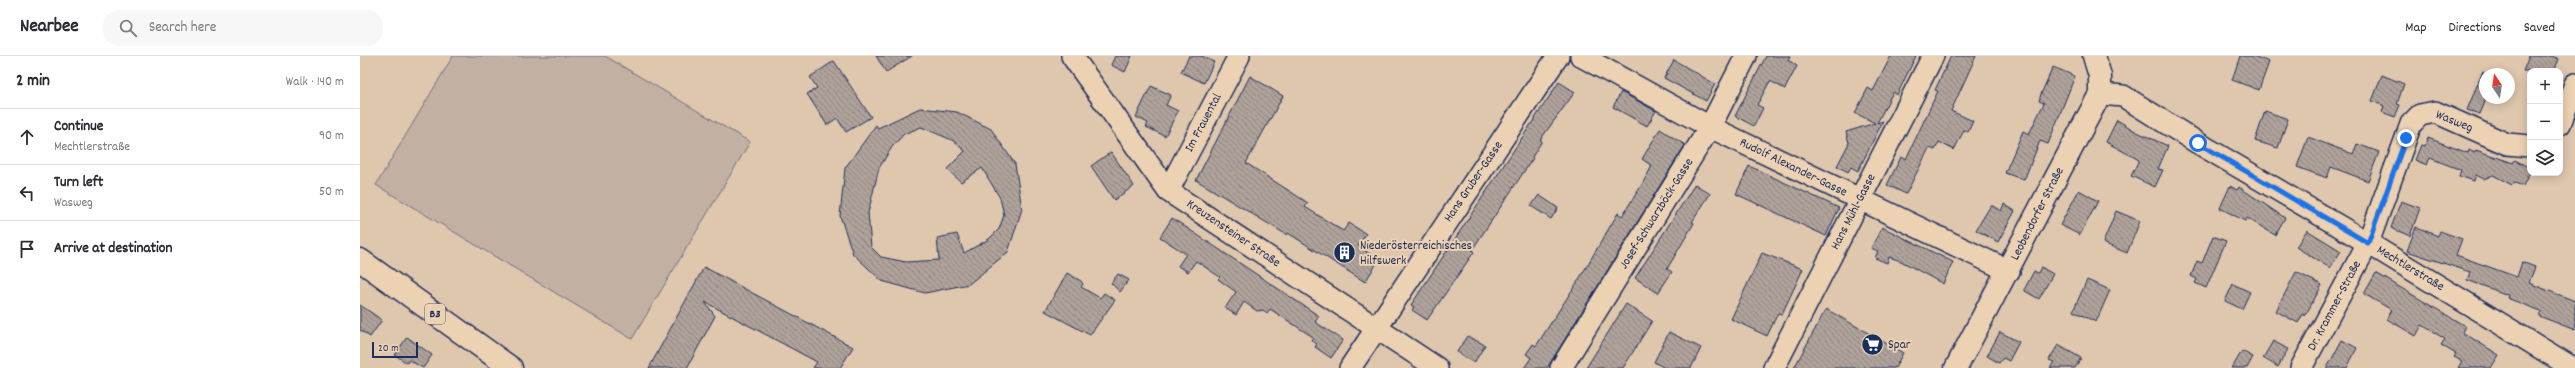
<!DOCTYPE html>
<meta charset="utf-8">
<style>
body{margin:0;font-family:Dekko,sans-serif;background:#f7f7f7;color:#2b2b33}
.controls{position:absolute;right:12px;top:12px;display:grid;overflow:hidden;border-radius:8px;box-shadow:0 2px 10px #0003}
.controls button{width:36px;height:36px;display:grid;place-items:center;padding:0;border:0;border-bottom:1px solid #e1e1e2;background:#fff;color:#2b2b33;font:20px sans-serif}
.compass{position:absolute;left:2119px;top:12px;width:36px;height:36px;border-radius:50%;background:#fff;box-shadow:0 2px 10px #0003;rotate:347deg}
.scale{position:absolute;left:12px;bottom:10px;width:46px;box-sizing:border-box;padding-left:4px;border:2px solid #1b2f5e;border-top:0;font-size:11px;line-height:14px;white-space:nowrap;color:#1b2f5e;-webkit-text-stroke:3px #ecd1b3;paint-order:stroke}
.stop{position:absolute;width:12px;height:12px;margin:-9px;border:3px solid #1a73e8;border-radius:50%;background:#fff}
.stop.end{background:#1a73e8;border-color:#fff;box-shadow:0 1px 4px #0008}
.list{margin:0;padding:0;list-style:none}
h2{display:flex;justify-content:space-between;align-items:center;height:52px;margin:0;padding:0 16px;font-size:17px}
h2 small{font-size:13px;font-weight:400;color:#7c7c81}
.list li{display:grid;grid-template-columns:26px 1fr auto;gap:12px;align-items:center;box-sizing:border-box;height:56px;padding:0 16px;border-top:1px solid #e1e1e2}
.list b{display:block;font-size:15px;white-space:nowrap}
.list p{margin:0;font-size:13px;white-space:nowrap;color:#7c7c81}
.list em{font-size:13px;font-style:normal;color:#7c7c81}
.icon{flex:none;width:22px;height:22px;fill:none;stroke:currentColor;stroke-width:2;stroke-linecap:round;stroke-linejoin:round}
.map{position:relative;flex:none;width:2215px;height:312px;overflow:hidden}
header{display:flex;align-items:center;gap:24px;box-sizing:border-box;height:56px;padding:0 20px;background:#fff;border-bottom:1px solid #e1e1e2}
header strong{font-size:19px}
nav{display:flex;gap:22px;margin-inline-start:auto;font-size:14px}
.search{width:280px;height:36px;background:#f7f7f7;display:flex;align-items:center;gap:10px;box-sizing:border-box;padding:0 14px;border-radius:16px;color:#7c7c81;font-size:15px}
main{display:flex}
aside{flex:1;background:#fff}
.map>svg:first-child{display:block}
</style>
<header>
<strong>Nearbee</strong>
<div class="search"><svg class="icon" aria-label="search" viewBox="0 0 24 24"><circle cx="10" cy="10" r="6"/><path d="M15 15l6 6"/></svg>Search here</div>
<nav><a>Map</a><a>Directions</a><a>Saved</a></nav>
</header>
<main>
<aside>
<h2>2 min<small>Walk · 140 m</small></h2>
<ul class="list">
<li><svg class="icon" aria-label="ahead" viewBox="0 0 24 24"><path d="M12 20V5M6 11l6-6 6 6"/></svg><div><b>Continue</b><p>Mechtlerstraße</p></div><em>90 m</em></li>
<li><svg class="icon" aria-label="left" viewBox="0 0 24 24"><path d="M17 20v-9H6M10 6l-5 5 5 5"/></svg><div><b>Turn left</b><p>Wasweg</p></div><em>50 m</em></li>
<li><svg class="icon" aria-label="arrive" viewBox="0 0 24 24"><path d="M6 21V4h12l-3 4 3 4H6"/></svg><div><b>Arrive at destination</b></div></li>
</ul>
</aside>
<div class="map">
<svg width="2215" height="312" viewBox="0 0 2215 312">
<defs>
<pattern id="building-back-hatch" width="6" height="6" patternUnits="userSpaceOnUse"><rect width="6" height="6" fill="#afa29a"/><path d="M-1 5l2 2M0 0l6 6M5-1l2 2" fill="none" stroke="#8e8481"/></pattern>
</defs>
<rect width="100%" height="100%" fill="#dfc7ae"/>
<filter id="ink" filterUnits="userSpaceOnUse"><feTurbulence type="fractalNoise" baseFrequency=".025" numOctaves="2"/><feDisplacementMap in="SourceGraphic" scale="8" xChannelSelector="R" yChannelSelector="G"/><feConvolveMatrix kernelMatrix="1 2 1 2 8 2 1 2 1" color-interpolation-filters="sRGB"/></filter>
<g filter="url(#ink)">
<!-- park -->
<path fill="#c2b1a2" stroke="#6e7080" d="M93 0H245L390 86 272 283 16 129Z"/>
<!-- building -->
<path fill="url(#building-back-hatch)" stroke="#1b2f5e" fill-rule="evenodd" d="M516 0H552L526 16Z
M755 0H772L765 16 751 9Z
M829 0H842L854 6 844 27 821 16Z
M1406 0H1430L1428 4 1437 10 1425 33 1410 25 1397 49 1403 52 1394 70 1375 60Z
M1531 0H1556L1537 39 1533 36 1517 67 1523 65 1498 115 1491 111 1488 116 1477 110 1489 87 1486 76 1515 67 1495 57 1508 32 1513 35Z
M1591 0H1616L1591 55 1613 65 1608 76 1604 74 1594 94 1579 86 1575 94 1569 92 1546 138 1527 129 1541 101 1546 103 1578 35 1575 34Z
M1880 0H1893L1909 6 1899 34 1872 24Z
M2169 0H2192L2199 3 2194 15H2163Z
M1314 4 1355 28 1346 45 1304 22Z
M474 5 511 61 486 76 477 62 467 69 447 38 457 32 450 21Z
M1693 11 1715 20 1688 88 1680 85 1664 124 1645 117 1663 75 1669 78 1684 47 1679 45 1681 38Z
M2123 15 2125 46 2120 58 2107 54Z
M2022 19 2044 28 2037 48 2040 49 2035 61 2022 56 2024 50 2012 45Z
M890 20 923 40 886 107 948 147 945 151 983 175 989 167 1006 178 998 190 1019 204 1005 226 928 177 927 179 836 124Z
M1199 26 1215 36 1180 84 1182 85 1172 101 1173 102 1112 194 1114 196 1067 264 1052 254 1054 251 1051 249Z
M791 30 811 39 806 49 818 55 805 80 786 71 788 67 776 61Z
M1261 36 1296 55 1287 70 1253 51Z
M560 52 597 56 631 73 655 108 662 153 648 196 609 228 565 237 522 225 493 198 480 160 485 112 516 69 518 72ZM561 71 592 84 605 95 587 113 601 126 622 112 640 142 644 159 639 173 629 183 604 197 597 178 577 182 579 204 546 206 521 201 511 191 508 157 519 112 532 91 544 78Z
M1905 55 1928 63 1918 92 1895 85Z
M1757 64 1777 76 1808 90 1798 113 1803 114 1795 131 1771 120 1779 104 1746 86Z
M1300 73 1325 89 1187 312H1164L1171 302 1166 298 1173 288 1176 290 1218 225 1258 157 1262 160 1281 130 1292 110 1282 103Z
M1948 81 1993 98 1997 88 2019 96 2008 125 1971 111 1967 122 1937 111Z
M2068 82 2108 97 2109 94 2115 97 2116 94 2153 107 2155 104 2170 112V116L2163 130 2155 127 2152 129 2133 119 2124 123 2116 119 2114 125 2099 120 2101 114 2070 102 2067 109 2055 104 2061 89 2065 90Z
M751 96 774 130 754 144 731 110Z
M1389 110 1479 152 1466 180 1376 138Z
M1335 128 1350 138 1332 166 1334 167 1307 213 1312 216 1298 237 1275 222Z
M1870 130 1877 134 1879 131 1925 162 1915 179 1887 162 1885 165 1860 152Z
M1719 134 1738 145 1720 179 1700 169Z
M1179 139 1198 152 1191 163 1171 150Z
M2041 145 2060 152 2050 180 2031 172Z
M1644 148 1655 155 1638 186 1616 174 1631 149 1641 155Z
M1756 155 1780 165 1767 197 1743 187Z
M812 162 959 260 955 266 983 284 971 302 955 291 957 288 951 284 953 281 910 253 907 257 903 254 897 255 884 246 876 259 865 252 876 236 858 223 860 221 836 205 828 216 818 210 826 198 800 181Z
M1522 171 1593 206 1583 228 1541 205 1529 201 1527 207 1515 202 1518 195 1511 192Z
M2056 171 2078 180 2080 175 2102 183 2096 199 2157 221 2162 206 2175 211 2169 227 2215 245V274L2179 260 2181 255 2147 242 2148 239 2107 224 2110 216 2047 195Z
M1947 174 1981 195 1970 212 1936 191Z
M1853 180 1866 185 1846 232 1835 227 1837 223 1831 220 1837 205 1842 207Z
M1402 197 1443 213 1422 258 1418 257 1407 280 1371 263Z
M344 211 493 291 480 312H453L457 306 345 246 355 260 327 312H289Z
M1681 211 1693 218 1679 243 1665 235V232L1674 215 1678 217Z
M1936 216 1962 229 1945 260 1943 258 1938 267 1916 255Z
M707 217 721 225 723 228 721 231 740 242 744 237 755 244 730 279 685 255Z
M2016 217 2105 270 2102 276 2139 299 2131 312H2098L2102 305 2094 301 2096 298 2081 289 2085 283 2062 269 2056 280 2027 263 2032 254 2004 238Z
M758 218 769 224 760 236 751 227Z
M1727 224 1750 234 1736 266 1713 255Z
M1873 228 1890 236 1882 253 1865 245Z
M1266 248 1292 265 1263 312H1226Z
M0 249 22 264 10 281 0 274Z
M1466 253 1543 297 1535 312H1434Z
M1309 276 1341 292 1331 312H1305L1294 306Z
M1640 276 1659 286 1649 305 1643 302 1639 307 1627 300Z
M1107 280 1125 289 1114 307 1097 296Z
M47 281 72 299 63 312 49 304 47 307 35 299Z
M1982 284 1997 292 1987 312H1967Z
M1913 285 1928 293 1918 311 1903 302Z
M1698 289 1721 302 1715 312H1690L1694 306 1689 304Z
M1882 295 1893 301 1887 312H1872Z"/>
<g fill="none" stroke-linecap="round" stroke-linejoin="round">
<defs>
<path id="minor" d="M712 0 808 135 1077 312
M1221 0 1350 71 1649 215
M1740 38 1763 40 1838 87 2008 187 2213 312
M2200 68 2215 28
M808 135 879 0
M990 312 1198 0
M1201 312 1350 71 1386 0
M1414 312 1573 0
M1941 312 2008 187 2051 68 2060 59 2075 56 2147 88 2170 90"/>
<path id="major" d="M0 204 151 312
M1596 312 1740 38V20L1734 0"/>
</defs>
<!-- minor casing -->
<use href="#minor" stroke="#1b2f5e" stroke-width="24"/>
<!-- major casing -->
<use href="#major" stroke="#1b2f5e" stroke-width="25"/>
<!-- minor -->
<use href="#minor" stroke="#ecd1b3" stroke-width="21"/>
<!-- major -->
<use href="#major" stroke="#ecd1b3" stroke-width="22"/>
</g>
</g>
<g fill="none" stroke-linecap="round" stroke-linejoin="round" filter="url(#ink)">
<!-- route -->
<path stroke="#1a73e8" stroke-width="5" d="M1838 87 2008 187 2046 82"/>
</g>
<!-- icons -->
<defs>
<symbol id="building-disc" viewBox="-11 -11 22 22"><circle r="9.5" fill="#1b2f5e" stroke="#ecd1b3"/><path d="M-4-6H4V6H1V3H-1V6H-4ZM-2.5-4.3h1.7v1.8h-1.7ZM.8-4.3h1.7v1.8H.8ZM-2.5-1h1.7V.8h-1.7ZM.8-1h1.7V.8H.8Z" fill="#fff"/></symbol>
<symbol id="supermarket-disc" viewBox="-11 -11 22 22"><circle r="9.5" fill="#1b2f5e" stroke="#ecd1b3"/><path d="M-6-5.5h2.5l.6 2H6L4.5 2H-2.5L-4.4-4H-6ZM-1.5 3.2a1.3 1.3 0 1 0 .1 0ZM3 3.2a1.3 1.3 0 1 0 .1 0Z" fill="#fff"/></symbol>
</defs>
<g fill-rule="evenodd">
<use href="#building-disc" x="972" y="184" width="25" height="25"/>
<use href="#supermarket-disc" x="1500" y="276" width="25" height="25"/>
</g>
<g text-anchor="middle" dominant-baseline="central" stroke-width="4" stroke-linejoin="round" paint-order="stroke">
<!-- shield labels -->
<rect fill="#ecd1b3" stroke="#5a6078" stroke-width="1" x="65" y="248" width="20" height="20" rx="3"/>
<g font-size="12" font-weight="bold" fill="#1b2f5e">
<text x="75" y="258">B3</text>
</g>
<!-- street labels -->
<g font-size="13" fill="#1b2f5e" stroke="#ecd1b3">
<text transform="translate(2094 66) rotate(22)">Wasweg</text>
<text transform="translate(844 67) rotate(-62)">Im Frauental</text>
<text transform="translate(1433 112) rotate(26)">Rudolf Alexander-Gasse</text>
<text transform="translate(1114 126) rotate(-56)">Hans Gruber-Gasse</text>
<text transform="translate(1494 156) rotate(-63)">Hans Mühl-Gasse</text>
<text transform="translate(1297 158) rotate(-58)">Josef-Schwarzböck-Gasse</text>
<text transform="translate(1678 158) rotate(-63)">Leobendorfer Straße</text>
<text transform="translate(873 178) rotate(34)">Kreuzensteiner Straße</text>
<text transform="translate(2050 213) rotate(31)">Mechtlerstraße</text>
<text transform="translate(1975 250) rotate(-62)">Dr. Krammer-Straße</text>
</g>
<!-- poi labels -->
<g font-size="13" fill="#1b2f5e" stroke="#ecd1b3" text-anchor="start">
<text x="1000" y="190">Niederösterreichisches<tspan x="1000" dy="15">Hilfswerk</tspan></text>
<text x="1528" y="289">Spar</text>
</g>
</g>
</svg>
<div class="controls">
<button>+</button>
<button>−</button>
<button><svg class="icon" aria-label="layers" viewBox="0 0 24 24"><path d="M12 4l9 5-9 5-9-5zM3 14l9 5 9-5"/></svg></button>
</div>
<svg class="compass" viewBox="-18 -18 36 36"><path d="M0-13l5 13h-10z" fill="#e53935"/><path d="M0 13l5-13h-10z" fill="#7c7c81"/></svg>
<div class="scale">20 m</div>
<div class="stop" style="left:1838px;top:87px"></div>
<div class="stop end" style="left:2046px;top:82px"></div>
</div>
</main>
